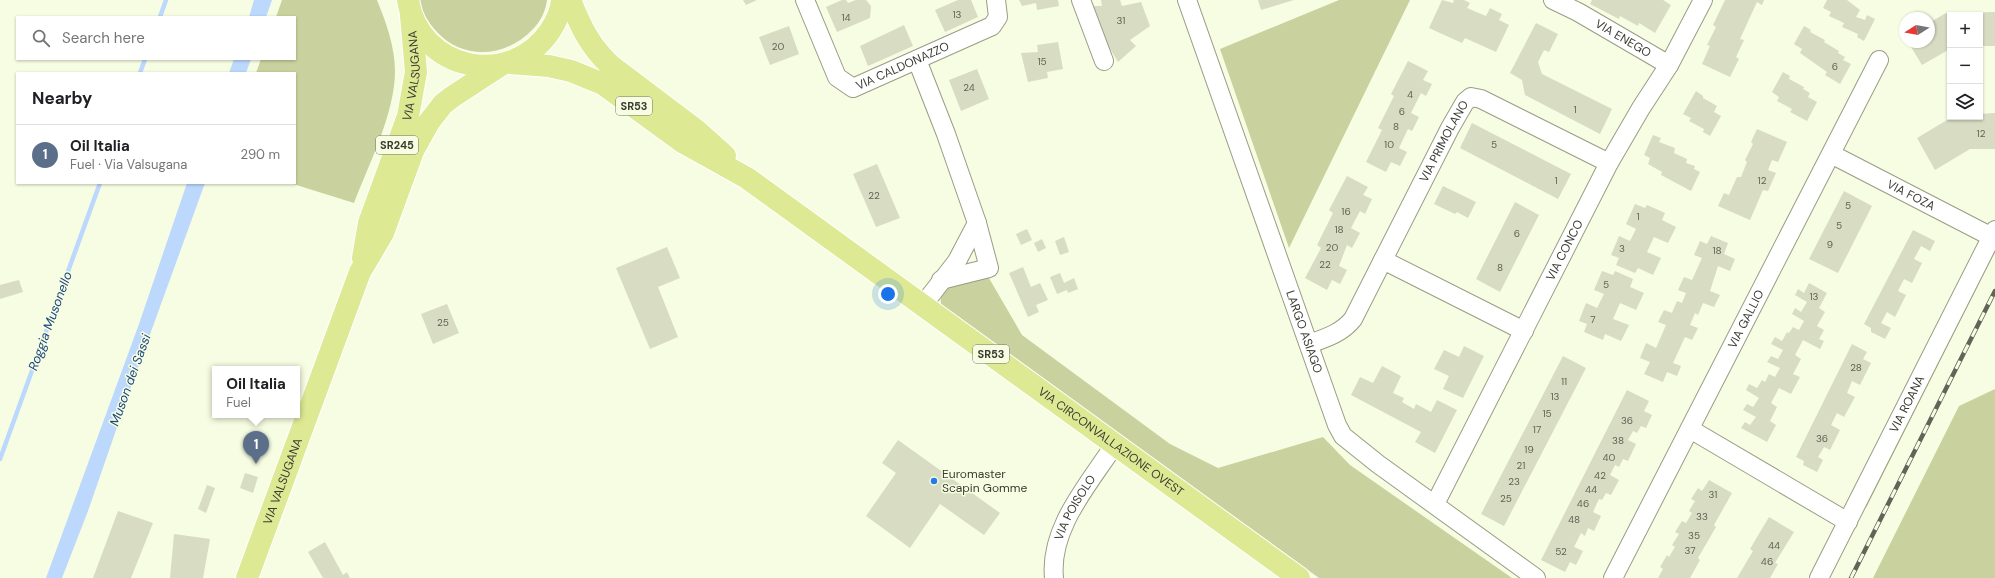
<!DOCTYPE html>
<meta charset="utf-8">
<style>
body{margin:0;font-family:"DM Sans",sans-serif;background:#f6f6f6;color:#202124}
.controls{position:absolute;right:12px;top:12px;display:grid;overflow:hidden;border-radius:0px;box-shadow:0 1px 3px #0004}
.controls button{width:36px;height:36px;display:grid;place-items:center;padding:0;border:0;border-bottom:1px solid #e0e0e0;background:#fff;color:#202124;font:20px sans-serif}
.compass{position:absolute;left:1899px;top:12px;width:36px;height:36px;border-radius:50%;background:#fff;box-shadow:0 1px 3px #0004;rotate:259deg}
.you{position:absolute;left:888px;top:294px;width:14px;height:14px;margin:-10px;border:3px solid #fff;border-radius:50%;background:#1a73e8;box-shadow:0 0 0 6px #1a73e833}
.badge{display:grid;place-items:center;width:26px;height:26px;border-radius:50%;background:#b45309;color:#fff;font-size:13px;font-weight:700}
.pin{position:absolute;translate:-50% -33px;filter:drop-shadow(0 1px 2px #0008)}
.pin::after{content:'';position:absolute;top:21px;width:14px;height:12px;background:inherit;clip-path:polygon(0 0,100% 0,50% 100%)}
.popup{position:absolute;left:212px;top:366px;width:88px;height:52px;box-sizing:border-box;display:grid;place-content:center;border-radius:0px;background:#fff;filter:drop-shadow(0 1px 3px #0005);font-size:13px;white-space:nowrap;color:#757577}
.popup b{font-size:15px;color:#202124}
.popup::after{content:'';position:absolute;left:50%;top:100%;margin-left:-8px;border:8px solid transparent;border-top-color:#fff}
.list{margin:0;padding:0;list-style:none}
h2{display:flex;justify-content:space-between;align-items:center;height:52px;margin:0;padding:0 16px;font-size:17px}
h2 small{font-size:13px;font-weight:400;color:#757577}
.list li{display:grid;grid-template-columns:26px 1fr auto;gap:12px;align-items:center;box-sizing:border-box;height:60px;padding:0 16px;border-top:1px solid #e0e0e0}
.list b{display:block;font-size:15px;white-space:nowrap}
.list p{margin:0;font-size:13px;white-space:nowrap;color:#757577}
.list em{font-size:13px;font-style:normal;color:#757577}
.icon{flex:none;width:22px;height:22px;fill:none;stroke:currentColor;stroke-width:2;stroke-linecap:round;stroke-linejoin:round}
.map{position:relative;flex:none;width:1995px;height:578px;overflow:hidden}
.search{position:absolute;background:#fff;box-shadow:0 1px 3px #0004;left:16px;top:16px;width:280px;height:44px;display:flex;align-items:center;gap:10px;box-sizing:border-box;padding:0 14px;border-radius:0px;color:#757577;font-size:15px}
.panel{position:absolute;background:#fff;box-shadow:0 1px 3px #0004;left:16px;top:72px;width:280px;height:112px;border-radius:0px}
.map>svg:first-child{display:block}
</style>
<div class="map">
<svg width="1995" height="578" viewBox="0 0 1995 578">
<rect width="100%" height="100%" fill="#f7fde2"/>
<!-- green -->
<path fill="#c9d29e" d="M282 0H377C386 22 395 47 395 71 395 113 369 164 354 203L290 183H295V73H256L261 59H295V17H276Z
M420 0H547C546 10 540 23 532 30 506 57 464 61 437 32 429 23 421 12 420 0Z
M1339 0H1410L1289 248 1220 49Z
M1995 246V252L1866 508 1864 507Z
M986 273 1022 335 1170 444 1218 468 1323 437 1350 465 1512 578H1319L941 305 940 288Z
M1995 389V578H1873L1959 406Z"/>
<!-- water -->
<path fill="#bcd8fd" d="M254 0H272L266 17H249Z
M234 59H251L246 73H229Z
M187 183H205L132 384 88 511 62 578H46L139 324Z"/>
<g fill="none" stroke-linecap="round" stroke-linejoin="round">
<!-- stream -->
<path stroke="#bcd8fd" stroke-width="4.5" d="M160 17 166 0
M140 73 145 59
M0 459 100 183"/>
</g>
<!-- building -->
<path fill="#d7dcc2" d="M743 0H757L746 5Z
M842 0H846L848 3 856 0H866L871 6 870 18 837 32 826 7Z
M958 0H971L978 17 945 32 935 10Z
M1019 0H1058L1059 6 1037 10 1036 3 1022 6Z
M1101 0H1120L1122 6 1141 2 1150 26 1130 40 1136 46 1118 62 1099 30 1095 17 1093 6H1102Z
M1258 0H1294L1261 10Z
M1442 0 1453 3 1454 0H1464L1470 3 1467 8 1486 16 1490 8 1502 14 1499 20 1509 25 1496 52 1465 38 1462 43 1429 28Z
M1592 0H1663L1671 5 1655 33 1639 23 1638 26 1620 16 1619 19 1590 4Z
M1725 0H1764L1762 5 1757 2 1740 39 1744 40 1736 57 1739 59 1730 77 1702 64 1710 46 1707 45 1716 27 1713 25Z
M1827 0H1847L1860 10 1856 17 1865 20 1867 15 1875 19 1864 41 1857 37 1858 34 1842 27 1844 23 1829 16 1831 12 1823 8Z
M1995 12V46H1980V15H1950V49L1922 65 1908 42H1929V23L1946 13Z
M1536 23 1558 34 1549 52 1544 50 1538 62 1542 74 1612 109 1600 134 1525 95 1522 80 1510 73Z
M904 25 913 46 868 66 860 46Z
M789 26 799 54 770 65 759 37Z
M1804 26 1811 30 1810 32 1825 40 1824 42 1839 51 1838 53 1845 57 1843 60 1851 64 1840 84 1825 75 1827 72 1800 53 1802 49 1794 44Z
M1058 42 1063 69 1047 72 1048 78 1028 82 1021 53 1038 52 1037 45Z
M1408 61 1428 71 1423 80 1432 84 1426 96 1421 93 1411 113 1419 117 1412 131 1408 129 1399 148 1407 152 1400 166 1391 162 1386 172 1366 162 1382 130 1378 128 1394 96 1391 94Z
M977 69 989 99 961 111 949 80Z
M1783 72 1790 76 1789 79 1804 87 1803 89 1810 93 1808 97 1817 102 1807 121 1790 112 1792 109 1777 101 1779 97 1772 92Z
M1696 91 1703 96V98L1717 106 1714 112 1721 116 1710 136 1703 132 1704 129 1689 121 1691 118 1683 114Z
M1995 113V149H1970L1935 170 1917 138 1952 117H1980V114Z
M1472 123 1571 174 1558 199 1460 148Z
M1757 129 1787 142 1778 162 1772 160 1768 170 1776 173 1768 191 1763 190 1750 220 1718 206 1724 193 1729 195 1737 177H1741L1747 162 1745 160 1753 144 1751 142Z
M1653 135 1661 138 1659 142 1675 148 1674 153 1687 159 1686 163 1695 166 1694 169 1700 172 1691 191 1661 175 1662 172 1648 164 1650 158 1644 155Z
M877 164 900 218 876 227 853 174Z
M1347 176 1368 187 1363 195 1372 199 1365 214 1360 211 1351 228 1360 233 1352 248 1347 245 1339 266 1347 270 1340 284 1332 280 1327 290 1305 278 1321 248 1317 245 1333 213 1329 210Z
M1443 186 1476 202 1468 218 1457 212 1455 214 1434 204Z
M1844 191 1872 206 1838 273 1809 259Z
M1515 202 1539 215 1500 292 1476 279Z
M1635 204 1645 208 1647 205 1665 213 1662 220 1676 227 1668 243 1654 237 1647 252 1661 258 1653 275 1638 268 1635 273 1616 265 1619 258 1611 255 1619 236 1630 241 1636 229 1626 224Z
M1027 229 1032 240 1021 245 1016 234Z
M1913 230 1935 241 1930 251 1921 246 1914 259 1922 263 1912 283 1904 279 1898 291 1906 295 1895 317 1887 312 1881 323 1891 328 1885 339 1871 332V328L1864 324Z
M1711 236 1728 243 1724 254 1735 259 1730 271 1718 266 1710 291 1720 295 1714 307 1703 303 1698 315 1695 313 1690 325 1698 328 1692 340 1685 337 1673 363 1681 366 1677 376 1667 372 1663 382 1644 374 1650 362 1640 358 1646 343 1656 348 1666 325 1658 322 1664 310 1672 313 1677 301 1682 303 1686 293 1678 290 1684 277 1692 280 1702 258 1694 255 1700 241 1707 244Z
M1064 237 1069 252 1060 255 1055 241Z
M1042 239 1046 248 1038 252 1034 243Z
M667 247 680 278 658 287 678 337 650 349 616 268Z
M1023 267 1031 287 1040 283 1048 300 1036 305 1039 312 1028 317 1009 273Z
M1602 271 1613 275 1615 271 1633 279 1630 287 1644 293 1636 310 1620 303 1613 319 1629 325 1621 341 1605 334 1603 340 1584 332 1587 324 1579 321 1586 303 1597 308 1604 294 1594 290Z
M1060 273 1064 283 1074 278 1078 289 1068 293 1067 290 1057 294 1050 277Z
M19 280 23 292 0 299V285Z
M1809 283 1827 293 1819 308 1825 312 1817 326 1824 330 1819 339 1824 341 1820 349 1803 340 1795 355 1801 359 1793 374 1800 377 1791 394 1779 388 1771 403 1777 407 1770 421 1776 425 1767 442 1741 428 1745 422 1750 425 1756 417 1743 410 1747 404 1753 407 1759 398 1746 390 1749 384 1757 388 1762 380 1765 382 1769 374 1775 377 1780 368 1767 362 1771 356 1778 359 1783 350 1771 344 1775 337 1782 341 1787 332 1789 333 1793 327 1799 330 1804 321 1792 314 1795 308 1801 312 1807 302 1795 295 1798 289 1804 293Z
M447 304 459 333 433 344 421 314Z
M1852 344 1867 352 1863 359 1871 363 1860 385 1852 381 1847 393 1855 397 1844 417 1837 413 1831 425 1840 430 1830 450 1824 447 1818 457 1823 460 1817 472 1803 465 1804 461 1796 457Z
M1464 346 1484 356 1463 398 1443 389 1449 376 1434 369 1444 350 1459 357Z
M1563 356 1586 368 1504 526 1481 514Z
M1382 366 1401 376 1393 393 1404 398 1402 402 1414 409 1416 404 1431 412 1437 400 1457 410 1435 453 1415 442 1421 432 1351 395 1360 377 1373 383Z
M1627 390 1649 401 1644 411 1652 415 1646 428 1641 426 1637 433 1633 431 1628 440 1636 444 1628 461 1623 459 1619 467 1615 465 1610 475 1619 480 1611 495 1606 493 1602 500 1599 499 1593 512 1601 516 1594 531 1588 528 1585 536 1581 533 1574 547 1583 551 1576 565 1570 562 1565 572 1541 560Z
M898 440 1000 513 984 535 940 504 910 548 866 516 896 473 882 463Z
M245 473 258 477 253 493 240 488Z
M1709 480 1732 493 1714 525 1716 527 1698 558 1700 560 1690 578H1658L1663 569 1660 567 1667 555 1669 557 1675 547 1672 545 1679 534 1675 532 1682 521 1686 523 1692 513 1689 511 1695 501 1691 499 1698 488 1702 491Z
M207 485 215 488 206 513 198 509Z
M118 511 153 523 131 578H93Z
M1769 517 1794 532 1775 563 1778 564 1770 578H1737L1753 551 1750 549Z
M174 534 210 539 203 578H170Z
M325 542 343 575 347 572 350 578H323L308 552Z"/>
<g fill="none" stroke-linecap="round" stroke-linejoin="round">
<defs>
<g id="street">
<path id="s1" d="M805 0 837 77 853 88 992 26 998 17 996 0"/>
<path d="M1081 0 1104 61"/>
<path id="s2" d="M1187 0 1337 425 1343 436 1378 464 1536 578"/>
<path id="s3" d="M1553 0 1578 12 1669 65"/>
<path d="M917 60 946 134 977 223 957 261 923 305"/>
<path id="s4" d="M1831 154 1992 237"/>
<path d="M1383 260 1524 331"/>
<path d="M941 280 989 268 977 223"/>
<path id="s5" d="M1309 344C1326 338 1342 333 1353 319L1450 128 1465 102 1471 97 1481 99 1609 163"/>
<path d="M1690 429 1848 522"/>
<path id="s6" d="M1435 504 1609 163 1641 108 1669 65 1703 0"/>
<path id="s7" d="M1054 578C1049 528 1089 484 1115 444"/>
<path id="s8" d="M1613 578 1879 60"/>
<path id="s9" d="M1819 578 1995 230"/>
</g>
<g id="primary">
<path d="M408 0C419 70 510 90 550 31 556 22 561 11 562 0"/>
<path d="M570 0C581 27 589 45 610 65L696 130 725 156"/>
<path id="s10" d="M510 63 549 66 571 71 603 84 684 143 747 178 1299 578"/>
<path id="s11" d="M363 258 369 223 408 116 416 72 411 16"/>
<path id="s12" d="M247 578 360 272 383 233 413 151 429 122 443 104 452 97 501 65"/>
</g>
</defs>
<!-- street casing -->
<use href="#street" stroke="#989d84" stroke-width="20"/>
<!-- primary casing -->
<use href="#primary" stroke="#fff" stroke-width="24"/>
<!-- street -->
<use href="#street" stroke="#fff" stroke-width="18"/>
<!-- primary -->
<use href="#primary" stroke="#dee994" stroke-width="22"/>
<defs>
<path id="rail" d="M1851 578 1995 291"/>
</defs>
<!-- rail casing -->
<use href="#rail" stroke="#616456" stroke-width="4.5"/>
<!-- rail -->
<use href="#rail" stroke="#f7fde2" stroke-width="3" stroke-dasharray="9" stroke-linecap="butt"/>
</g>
<!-- markers -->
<circle fill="#247ce6" stroke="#f7fde2" stroke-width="1.5" cx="934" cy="481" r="4"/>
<g text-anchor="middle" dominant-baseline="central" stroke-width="3" stroke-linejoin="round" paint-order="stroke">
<!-- number labels -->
<g font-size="10" fill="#616456">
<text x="957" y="14">13</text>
<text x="846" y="17">14</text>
<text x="1121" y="20">31</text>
<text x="778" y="46">20</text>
<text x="1042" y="61">15</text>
<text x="1835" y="66">6</text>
<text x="969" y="87">24</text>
<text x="1410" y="94">4</text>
<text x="1575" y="109">1</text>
<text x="1402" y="111">6</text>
<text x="1396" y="126">8</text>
<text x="1981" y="133">12</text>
<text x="1389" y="144">10</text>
<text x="1494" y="144">5</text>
<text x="1556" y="180">1</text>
<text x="1762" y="180">12</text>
<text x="874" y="195">22</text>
<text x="1848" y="205">5</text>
<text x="1346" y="211">16</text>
<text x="1638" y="216">1</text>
<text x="1839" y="225">5</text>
<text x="1339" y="229">18</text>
<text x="1517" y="233">6</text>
<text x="1830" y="244">9</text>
<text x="1332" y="247">20</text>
<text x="1622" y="248">3</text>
<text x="1717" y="250">18</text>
<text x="1325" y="264">22</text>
<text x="1500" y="267">8</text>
<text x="1606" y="284">5</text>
<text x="1814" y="296">13</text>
<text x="1593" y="319">7</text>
<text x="443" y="322">25</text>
<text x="1856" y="367">28</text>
<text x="1564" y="381">11</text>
<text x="1555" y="396">13</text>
<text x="1547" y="413">15</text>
<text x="1627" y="420">36</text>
<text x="1537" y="429">17</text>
<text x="1822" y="438">36</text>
<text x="1618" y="440">38</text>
<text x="1529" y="449">19</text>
<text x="1609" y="457">40</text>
<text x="1521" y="465">21</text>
<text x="1600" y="475">42</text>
<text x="1514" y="481">23</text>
<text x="1591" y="489">44</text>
<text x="1713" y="494">31</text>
<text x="1506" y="498">25</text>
<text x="1583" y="503">46</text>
<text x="1702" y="516">33</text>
<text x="1574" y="519">48</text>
<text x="1694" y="535">35</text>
<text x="1774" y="545">44</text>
<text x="1690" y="550">37</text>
<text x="1561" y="551">52</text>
<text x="1767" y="561">46</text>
</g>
<!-- shield labels -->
<g fill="#f7fde2" stroke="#737667" stroke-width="1">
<rect x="616" y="97" width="36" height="18" rx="3"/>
<rect x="376" y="136" width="42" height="18" rx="3"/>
<rect x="973" y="345" width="36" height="18" rx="3"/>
</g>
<g font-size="11" font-weight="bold" fill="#3a3c32">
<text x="634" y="106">SR53</text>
<text x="397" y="145">SR245</text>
<text x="991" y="354">SR53</text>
</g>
<!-- street labels -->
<g font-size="12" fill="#3a3c32" stroke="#f7fde2">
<text stroke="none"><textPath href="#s3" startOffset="80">VIA ENEGO</textPath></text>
<text stroke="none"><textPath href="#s1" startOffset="157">VIA CALDONAZZO</textPath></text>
<text stroke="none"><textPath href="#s11" startOffset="190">VIA VALSUGANA</textPath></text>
<text stroke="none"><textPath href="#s5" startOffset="251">VIA PRIMOLANO</textPath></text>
<text stroke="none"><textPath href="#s4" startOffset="90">VIA FOZA</textPath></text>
<text stroke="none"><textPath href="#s6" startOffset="285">VIA CONCO</textPath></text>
<text stroke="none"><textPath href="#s8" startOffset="291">VIA GALLIO</textPath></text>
<text stroke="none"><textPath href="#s2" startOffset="352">LARGO ASIAGO</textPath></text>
<text stroke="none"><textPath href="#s9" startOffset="195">VIA ROANA</textPath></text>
<text stroke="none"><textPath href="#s10" startOffset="718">VIA CIRCONVALLAZIONE OVEST</textPath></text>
<text stroke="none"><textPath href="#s12" startOffset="103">VIA VALSUGANA</textPath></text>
<text stroke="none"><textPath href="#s7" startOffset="75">VIA POISOLO</textPath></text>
</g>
<!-- poi labels -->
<g font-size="12" fill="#3a3c32" stroke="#f7fde2" text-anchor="start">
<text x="942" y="474">Euromaster<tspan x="942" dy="14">Scapin Gomme</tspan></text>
</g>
<!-- water labels -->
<g font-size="13" font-style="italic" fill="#1c477e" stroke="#f7fde2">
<text transform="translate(50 321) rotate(-70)">Roggia Musonello</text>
<text transform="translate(130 380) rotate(-70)">Muson dei Sassi</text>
</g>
</g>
</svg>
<div class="controls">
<button>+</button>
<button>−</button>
<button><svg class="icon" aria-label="layers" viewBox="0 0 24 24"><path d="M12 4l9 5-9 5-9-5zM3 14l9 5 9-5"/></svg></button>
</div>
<svg class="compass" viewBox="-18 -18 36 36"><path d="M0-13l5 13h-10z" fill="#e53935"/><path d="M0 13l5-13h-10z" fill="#757577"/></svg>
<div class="you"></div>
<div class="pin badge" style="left:256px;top:464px;background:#5c6f8a">1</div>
<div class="popup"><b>Oil Italia</b>Fuel</div>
<div class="search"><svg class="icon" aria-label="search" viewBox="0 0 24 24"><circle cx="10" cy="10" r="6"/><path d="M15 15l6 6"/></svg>Search here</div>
<section class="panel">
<h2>Nearby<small></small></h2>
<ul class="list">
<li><span class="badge" style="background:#5c6f8a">1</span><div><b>Oil Italia</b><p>Fuel · Via Valsugana</p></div><em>290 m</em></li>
</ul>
</section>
</div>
